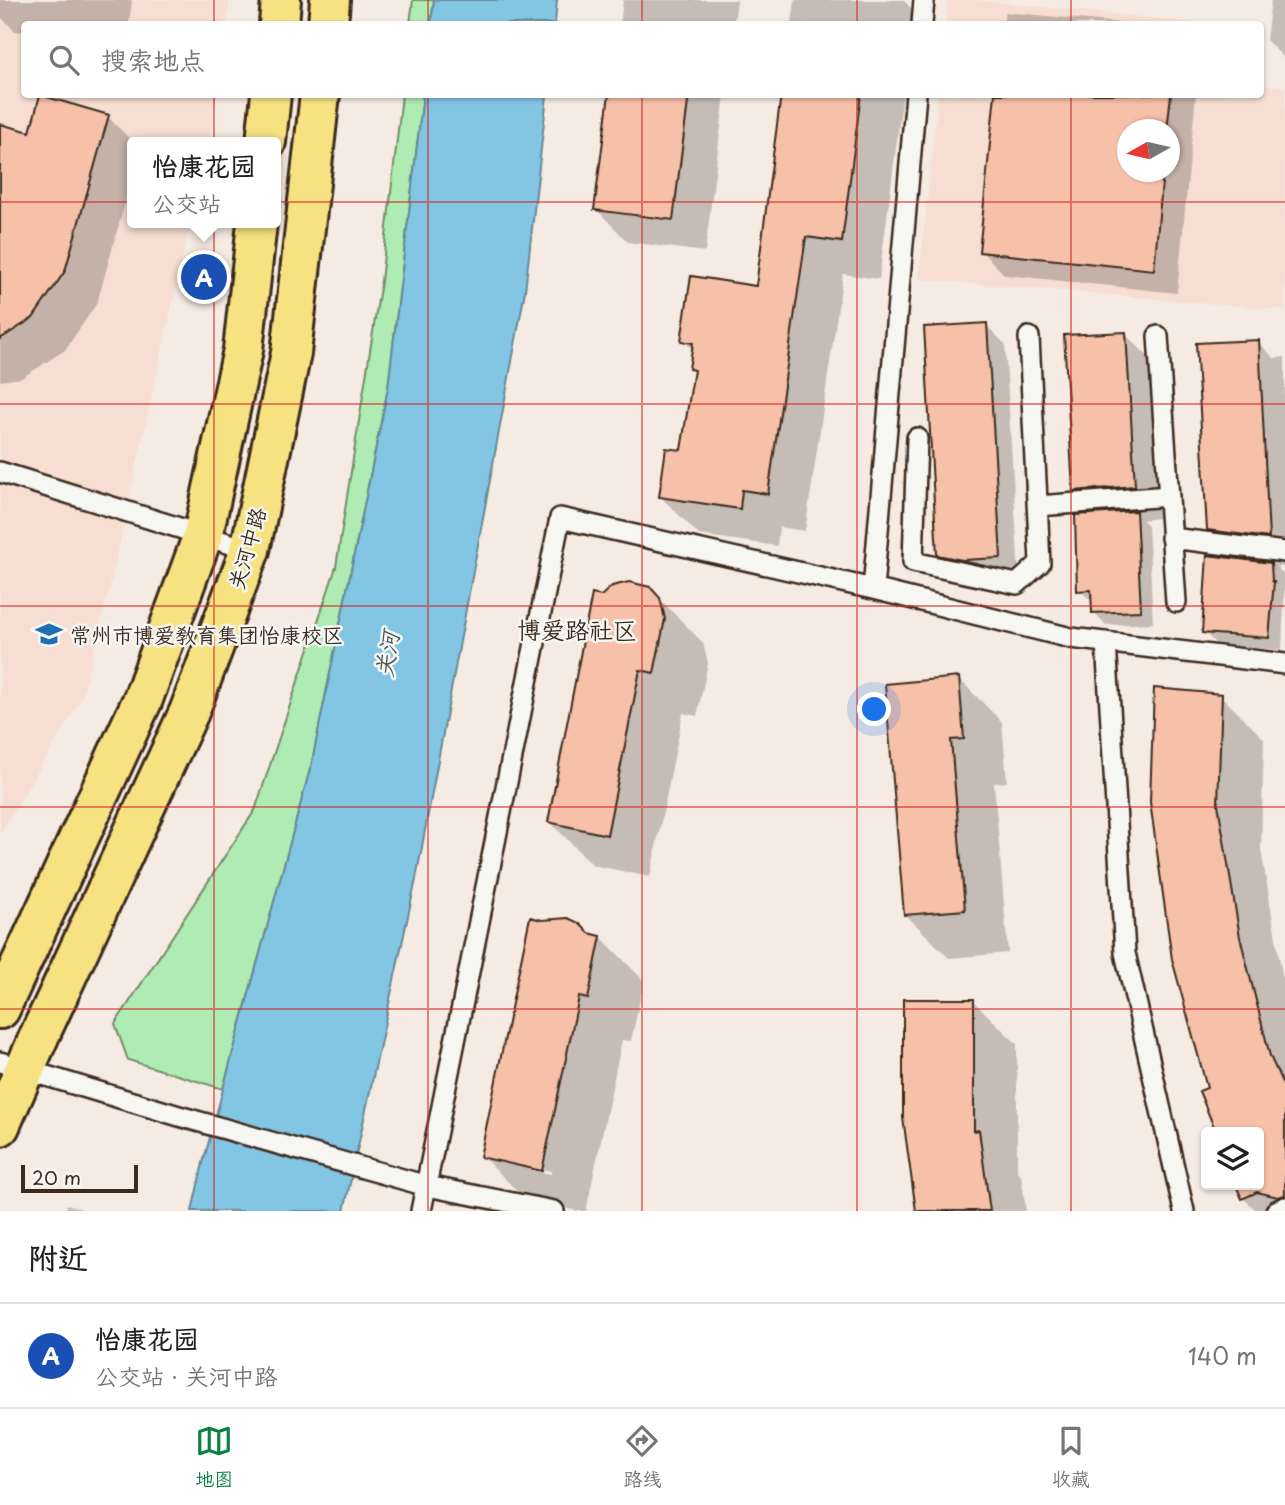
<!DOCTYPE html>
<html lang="zh">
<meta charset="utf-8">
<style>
body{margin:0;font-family:"Playpen Sans","LXGW WenKai TC",sans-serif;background:#f6f6f6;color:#202124}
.controls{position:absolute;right:21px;bottom:21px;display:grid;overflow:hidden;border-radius:7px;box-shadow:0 2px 5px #0004}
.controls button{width:63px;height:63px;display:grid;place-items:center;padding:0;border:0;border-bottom:2px solid #e0e0e0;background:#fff;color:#202124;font:35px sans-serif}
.compass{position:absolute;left:1117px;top:119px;width:63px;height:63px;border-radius:50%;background:#fff;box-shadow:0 2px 5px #0004;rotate:262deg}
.scale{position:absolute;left:21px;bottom:18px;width:117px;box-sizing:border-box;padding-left:7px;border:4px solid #3b2a1e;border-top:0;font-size:19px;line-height:24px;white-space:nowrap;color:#3b2a1e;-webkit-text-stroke:5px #f6f6f2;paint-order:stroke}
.you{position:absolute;left:875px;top:710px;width:24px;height:24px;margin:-18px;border:5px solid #fff;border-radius:50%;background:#1a73e8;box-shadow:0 0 0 10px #1a73e833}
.badge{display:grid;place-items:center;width:46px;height:46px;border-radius:50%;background:#0b8043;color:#fff;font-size:23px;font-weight:700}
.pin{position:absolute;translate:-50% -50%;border:4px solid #fff;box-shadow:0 2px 7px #0006}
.popup{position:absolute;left:127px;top:137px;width:154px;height:91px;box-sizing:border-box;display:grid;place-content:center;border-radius:7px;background:#fff;filter:drop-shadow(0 2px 5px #0005);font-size:23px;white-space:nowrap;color:#757577}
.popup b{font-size:26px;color:#202124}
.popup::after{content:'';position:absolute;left:50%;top:100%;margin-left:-14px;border:14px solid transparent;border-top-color:#fff}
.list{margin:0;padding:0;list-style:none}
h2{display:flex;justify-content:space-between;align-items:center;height:91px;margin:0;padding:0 28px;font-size:30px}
h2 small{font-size:23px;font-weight:400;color:#757577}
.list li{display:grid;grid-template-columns:46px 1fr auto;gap:21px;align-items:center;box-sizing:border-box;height:105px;padding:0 28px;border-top:2px solid #e0e0e0}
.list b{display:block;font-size:26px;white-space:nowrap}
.list p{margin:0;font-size:23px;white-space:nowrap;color:#757577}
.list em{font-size:23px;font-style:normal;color:#757577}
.icon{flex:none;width:38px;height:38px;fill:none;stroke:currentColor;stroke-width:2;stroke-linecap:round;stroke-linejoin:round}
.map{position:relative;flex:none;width:1285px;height:1211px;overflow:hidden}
.search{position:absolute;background:#fff;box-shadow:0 2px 5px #0004;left:21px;right:21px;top:21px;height:77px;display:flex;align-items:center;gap:18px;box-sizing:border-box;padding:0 24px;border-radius:7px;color:#757577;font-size:26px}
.sheet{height:196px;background:#fff}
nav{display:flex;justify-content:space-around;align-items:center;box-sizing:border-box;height:98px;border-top:2px solid #e0e0e0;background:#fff;font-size:19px;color:#757577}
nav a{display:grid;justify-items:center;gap:4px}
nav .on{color:#0b8043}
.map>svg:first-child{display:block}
</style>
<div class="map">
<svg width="1285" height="1211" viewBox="0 0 1285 1211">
<rect width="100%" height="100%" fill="#f6ebe3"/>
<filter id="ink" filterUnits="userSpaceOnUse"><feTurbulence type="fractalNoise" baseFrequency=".0143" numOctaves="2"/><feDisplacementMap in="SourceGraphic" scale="14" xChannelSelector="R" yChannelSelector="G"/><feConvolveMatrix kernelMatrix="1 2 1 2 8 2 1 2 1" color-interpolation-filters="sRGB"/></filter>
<g filter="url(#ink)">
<!-- built -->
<path fill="#f6ded2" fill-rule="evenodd" d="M0 0H230L227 24H24V94L218 95 208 142H132V223H190L114 569 82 698 0 834Z
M948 0H975L1200 23V24H946Z
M1261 84 1285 87V310L919 279 938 95 1260 94ZM1128 130H1170V172H1128Z"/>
<!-- green -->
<path fill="#aeecb3" stroke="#748b68" stroke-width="2" d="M413 0H434L431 24H410Z
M402 95H423L388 388 312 762 223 1089 128 1060 115 1024 255 810 336 567 381 281Z"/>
<!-- water -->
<path fill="#83c6e4" stroke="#668895" stroke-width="2" d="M434 0H557L555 24H431Z
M423 95H547L525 291 416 879 344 1211H192L203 1163 312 762 388 388Z"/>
<!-- shadow -->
<path fill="#0003" fill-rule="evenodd" d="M0 0H132L129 24H24V32L15 31 0 16Z
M623 0H737L734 24H620Z
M795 0H903L914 11 912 24H792Z
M1271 0H1285V59L1266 40Z
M1005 12 1130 24H1003Z
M611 94H725L705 252 628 242 596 209Z
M783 94H903L879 279 843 274 805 531 779 527 777 546 699 535 661 497 683 452 695 373 691 369 694 351 683 340 758 288Z
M996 94H1196L1177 293 1005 275 981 251ZM1128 130H1170V172H1128Z
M108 117 133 142 132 178 97 303 65 350 22 378 0 381V125L31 134Z
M986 325 1005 344 1019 576 958 573 939 554Z
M1125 334 1158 366 1167 517 1142 520 1148 525 1153 623 1106 625 1094 612 1093 602 1079 590 1100 515 1075 490Z
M1258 342 1274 358 1285 357V567L1276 566 1285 576 1282 650 1217 645 1204 632 1240 561 1208 529Z
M649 588 703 643 708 663 697 716 683 713 650 877 593 865 550 822Z
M959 679 1002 722 1007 782 994 783 1008 953 949 958 906 915Z
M1221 696 1264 739 1261 849 1285 992V1211H1257L1243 1198 1238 1185H1259V1132H1218L1202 1092 1210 1089Z
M588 935 601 937 644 981 631 1041 622 1040 586 1211H577L525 1199 482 1156ZM529 1166 551 1171V1174L529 1170Z
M973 1001 1017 1044V1171L1021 1175 1026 1211H918Z
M67 1204 87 1211H65Z"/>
<!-- building -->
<path fill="#f6c0a9" stroke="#3b2a1e" stroke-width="2" d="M609 94H689L673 220 594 210Z
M781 94H861L842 242 806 237 768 494 742 490 740 509 659 497 666 448 681 450 694 370 689 369 693 343 681 341 691 276 756 286Z
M995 94H1171L1167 130H1128V172H1163L1154 270 979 252Z
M40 95 109 115 65 271 33 318 0 339V124L30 132Z
M987 323 1001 558 962 560 937 555 924 327Z
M1126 332 1135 486 1073 491 1064 335Z
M1259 340 1269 538 1207 530 1196 343Z
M1136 511 1141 611 1092 613 1091 590 1077 591 1075 515Z
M1207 555 1271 563 1272 581H1274L1269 638 1202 633Z
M629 582 650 587 660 598 665 619 654 673 640 670 607 835 548 822 592 594 601 596 612 586Z
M959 677 964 739 951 740 965 910 904 915 885 684Z
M1154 688 1222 694 1218 804 1240 937 1270 1056 1285 1089V1195L1278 1197 1257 1192 1242 1199 1236 1185H1259V1132H1216L1199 1091 1207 1088 1172 959 1150 802Z
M530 917 542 920 568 918 579 923 589 933 601 936 588 999 579 997 542 1171 480 1157Z
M903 999H974V1131L979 1130 990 1211H916L903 1118Z"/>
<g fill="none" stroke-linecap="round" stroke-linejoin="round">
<defs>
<path id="service" d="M922 24 924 0
M1158 336 1176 602
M917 438 913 562 1017 584 1040 563 1029 337
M0 472 250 550
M1038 506 1169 496
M1171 538 1285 552
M873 589 916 94
M1106 642 1125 953 1184 1211
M0 1062 179 1116 427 1186 554 1211
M421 1211 560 518 873 589 1071 638 1285 664
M1276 1211 1285 1207"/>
<path id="primary" d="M279 24 281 0
M328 24 330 0
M266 142 271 94
M0 1009 143 699 203 535 243 350 257 223
M0 1126 41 1032 189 712 250 550 291 353 320 94"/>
</defs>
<!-- service casing -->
<use href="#service" stroke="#3b2a1e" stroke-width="24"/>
<!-- primary casing -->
<use href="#primary" stroke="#3b2a1e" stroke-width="44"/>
<!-- service -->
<use href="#service" stroke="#f6f6f2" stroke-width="19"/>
<!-- primary -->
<use href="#primary" stroke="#f7e281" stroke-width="38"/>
</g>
</g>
<!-- grid -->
<path fill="none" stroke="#d62828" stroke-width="2" stroke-opacity="0.55" d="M214 0V24M428 0V24M642 0V24M857 0V24M1071 0V24M214 94V1211M428 94V1211M642 94V1211M857 94V1211M1071 94V1211M0 202H1285M0 404H1285M0 606H1285M0 807H1285M0 1009H1285"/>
<!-- icons -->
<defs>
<symbol id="school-bare" viewBox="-9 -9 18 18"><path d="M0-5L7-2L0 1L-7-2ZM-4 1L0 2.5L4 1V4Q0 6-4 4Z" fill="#1f6fb2" stroke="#f6f6f2" stroke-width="2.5" paint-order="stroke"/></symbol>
</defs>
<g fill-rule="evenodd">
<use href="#school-bare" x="30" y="615" width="38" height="38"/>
</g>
<g text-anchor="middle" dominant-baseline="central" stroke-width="5" stroke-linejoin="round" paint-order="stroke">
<!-- street labels -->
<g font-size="21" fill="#3b2a1e" stroke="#f6f6f2">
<text transform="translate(246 548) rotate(-74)">关河中路</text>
</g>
<!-- poi labels -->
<g font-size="21" fill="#3b2a1e" stroke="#f6f6f2" text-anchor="start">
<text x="70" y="634">常州市博爱教育集团怡康校区</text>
</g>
<!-- water labels -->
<g font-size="23" font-style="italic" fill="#515959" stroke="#f6f6f2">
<text transform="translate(386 654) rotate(-81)">关河</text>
</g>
<!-- quarter labels -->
<g font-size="24" fill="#3b2a1e" stroke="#f6f6f2">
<text x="577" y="629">博爱路社区</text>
</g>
</g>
</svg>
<div class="controls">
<button><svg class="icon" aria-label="layers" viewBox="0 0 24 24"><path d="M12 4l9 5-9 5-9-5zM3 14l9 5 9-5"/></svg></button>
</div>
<svg class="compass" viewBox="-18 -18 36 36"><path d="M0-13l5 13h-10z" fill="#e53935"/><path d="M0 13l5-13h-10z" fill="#757577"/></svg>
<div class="scale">20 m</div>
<div class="you"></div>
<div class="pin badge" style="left:204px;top:277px;background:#1a4fb4">A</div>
<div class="popup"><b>怡康花园</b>公交站</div>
<div class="search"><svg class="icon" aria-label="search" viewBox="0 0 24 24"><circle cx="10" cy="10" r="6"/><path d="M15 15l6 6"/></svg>搜索地点</div>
</div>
<section class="sheet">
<h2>附近<small></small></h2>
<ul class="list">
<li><span class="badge" style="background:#1a4fb4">A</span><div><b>怡康花园</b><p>公交站 · 关河中路</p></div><em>140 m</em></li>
</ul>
</section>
<nav>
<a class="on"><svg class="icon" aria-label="map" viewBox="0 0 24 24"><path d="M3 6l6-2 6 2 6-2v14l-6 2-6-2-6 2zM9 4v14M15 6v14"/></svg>地图</a>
<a><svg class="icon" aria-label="directions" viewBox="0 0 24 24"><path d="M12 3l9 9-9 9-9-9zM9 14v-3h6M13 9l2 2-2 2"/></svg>路线</a>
<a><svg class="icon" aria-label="saved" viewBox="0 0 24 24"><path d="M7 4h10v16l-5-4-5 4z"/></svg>收藏</a>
</nav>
